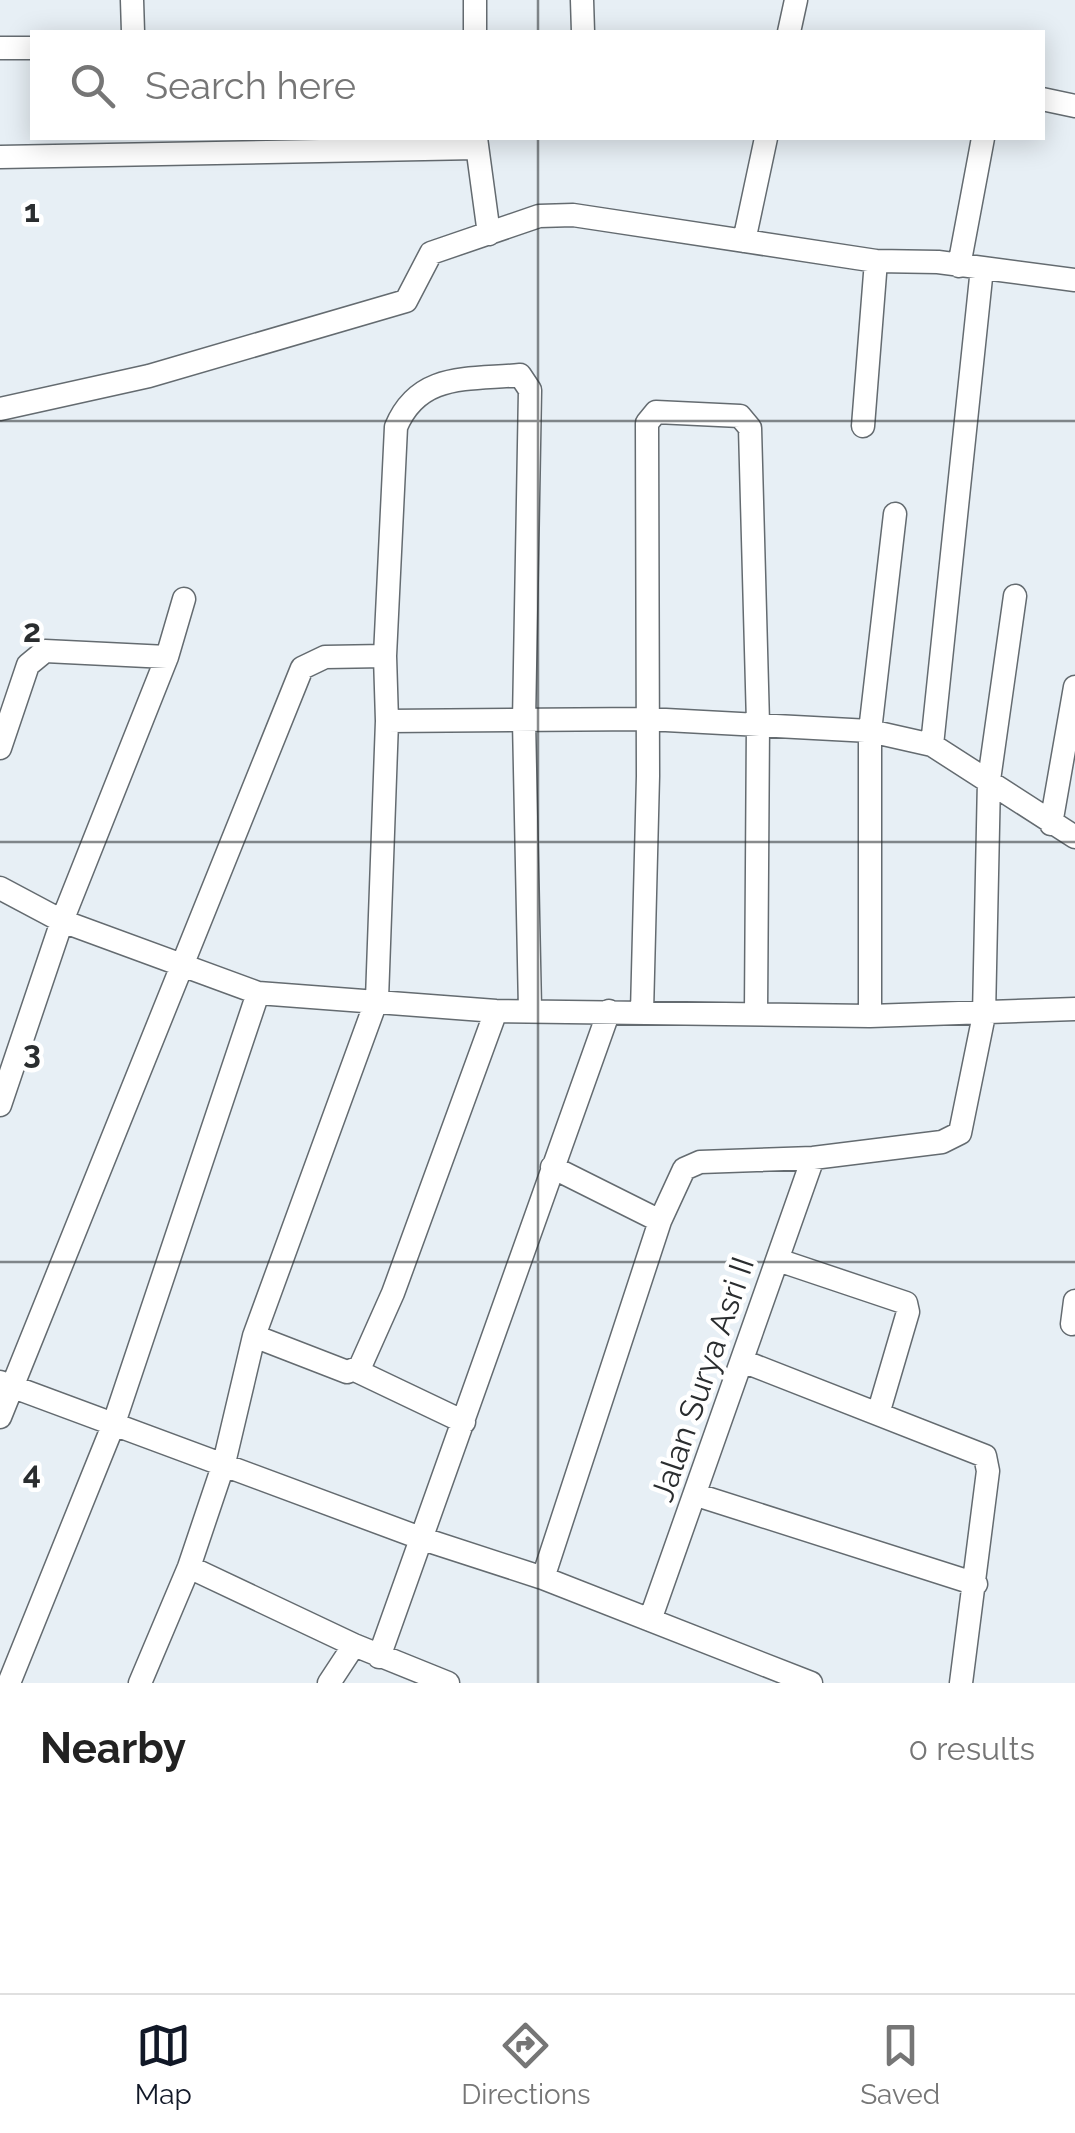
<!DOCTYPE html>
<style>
body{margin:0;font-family:Raleway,sans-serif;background:#f6f6f6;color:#222}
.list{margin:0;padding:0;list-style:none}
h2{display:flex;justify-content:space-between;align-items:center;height:130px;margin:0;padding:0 40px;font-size:42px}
h2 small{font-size:32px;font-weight:400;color:#767676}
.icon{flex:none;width:55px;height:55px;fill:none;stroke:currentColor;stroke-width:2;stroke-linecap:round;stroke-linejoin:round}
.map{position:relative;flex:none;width:1075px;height:1683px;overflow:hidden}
.search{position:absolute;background:#fff;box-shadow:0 5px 25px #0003;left:30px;right:30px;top:30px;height:110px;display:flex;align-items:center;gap:25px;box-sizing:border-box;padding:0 35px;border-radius:0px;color:#767676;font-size:38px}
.sheet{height:310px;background:#fff}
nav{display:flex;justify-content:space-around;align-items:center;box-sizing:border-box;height:140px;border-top:2px solid #e0e0e0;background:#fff;font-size:28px;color:#767676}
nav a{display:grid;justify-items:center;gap:5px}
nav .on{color:#111827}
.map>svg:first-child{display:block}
</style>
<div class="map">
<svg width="1075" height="1683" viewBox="0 0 1075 1683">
<rect width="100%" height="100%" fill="#e7eff5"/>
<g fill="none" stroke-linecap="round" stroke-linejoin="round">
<defs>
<path id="street" d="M132 0 133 32
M475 0V32
M582 0 583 32
M789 32 796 0
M0 48H32
M1042 99 1075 106
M476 138 489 234
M0 157 476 148
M744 241 766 138
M959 266 983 138
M0 409 149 376 406 301 431 253 539 216 573 215 876 261 938 262 1075 280
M863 426 876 261
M387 721 647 719 870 731 932 745 1075 837
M932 745 982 268
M0 748 28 665 45 651 167 657
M1051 824 1075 687
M0 888 62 921 258 993 496 1011 870 1016 1075 1009
M642 1012 648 776 647 423 656 412 740 416 750 428 758 723 756 1012
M870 1016V731L895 514
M0 1105 62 921 167 657 184 599
M660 1221 684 1169 700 1162 813 1158 942 1142 960 1133 984 1015 989 780 1015 596
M778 1260 906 1303 908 1312 878 1414
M1072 1324 1075 1301
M254 1336 347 1372 360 1367 393 1293 496 1011
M745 1362 985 1456 988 1471 961 1683
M357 1371 464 1422
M0 1382 423 1539 543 1578 811 1683
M0 1417 302 668 325 657 385 656
M697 1495 976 1584
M189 1567 354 1645 448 1683
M543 1578 660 1221 552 1167
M650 1620 813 1158
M379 1657 609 1011
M9 1683 114 1423 258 993
M140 1683 189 1567 224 1463 254 1336 377 999 387 721 385 656 396 427C419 372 468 380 520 375L530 390 524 721 530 1009
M329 1683 354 1645"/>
</defs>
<!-- street casing -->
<use href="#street" stroke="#646b70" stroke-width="25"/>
<!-- street -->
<use href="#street" stroke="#fff" stroke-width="22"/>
</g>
<!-- grid -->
<path fill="none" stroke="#2a2d2f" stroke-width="2.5" stroke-opacity="0.55" d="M538 0V32M538 138V1683M0 421H1075M0 842H1075M0 1262H1075"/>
<g text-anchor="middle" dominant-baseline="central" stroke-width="9" stroke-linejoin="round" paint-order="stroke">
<!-- street labels -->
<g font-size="32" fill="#2a2d2f" stroke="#fff">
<text transform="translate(702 1379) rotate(-71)">Jalan Surya Asri II</text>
</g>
</g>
<g font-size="32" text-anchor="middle" font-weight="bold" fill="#2a2d2f" stroke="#fff" stroke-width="9" stroke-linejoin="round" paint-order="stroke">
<text x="32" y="222">1</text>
<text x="32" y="642">2</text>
<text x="32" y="1063">3</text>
<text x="32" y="1484">4</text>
</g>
</svg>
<div class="search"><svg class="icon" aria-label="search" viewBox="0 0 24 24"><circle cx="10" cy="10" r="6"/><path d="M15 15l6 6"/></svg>Search here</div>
</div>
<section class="sheet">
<h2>Nearby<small>0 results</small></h2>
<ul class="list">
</ul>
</section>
<nav>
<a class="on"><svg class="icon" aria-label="map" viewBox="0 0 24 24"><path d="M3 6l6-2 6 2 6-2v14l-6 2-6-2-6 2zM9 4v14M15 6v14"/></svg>Map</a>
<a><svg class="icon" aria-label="directions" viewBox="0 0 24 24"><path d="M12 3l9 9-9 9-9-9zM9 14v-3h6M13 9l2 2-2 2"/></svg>Directions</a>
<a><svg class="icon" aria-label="saved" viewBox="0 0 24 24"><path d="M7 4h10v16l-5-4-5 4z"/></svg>Saved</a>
</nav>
